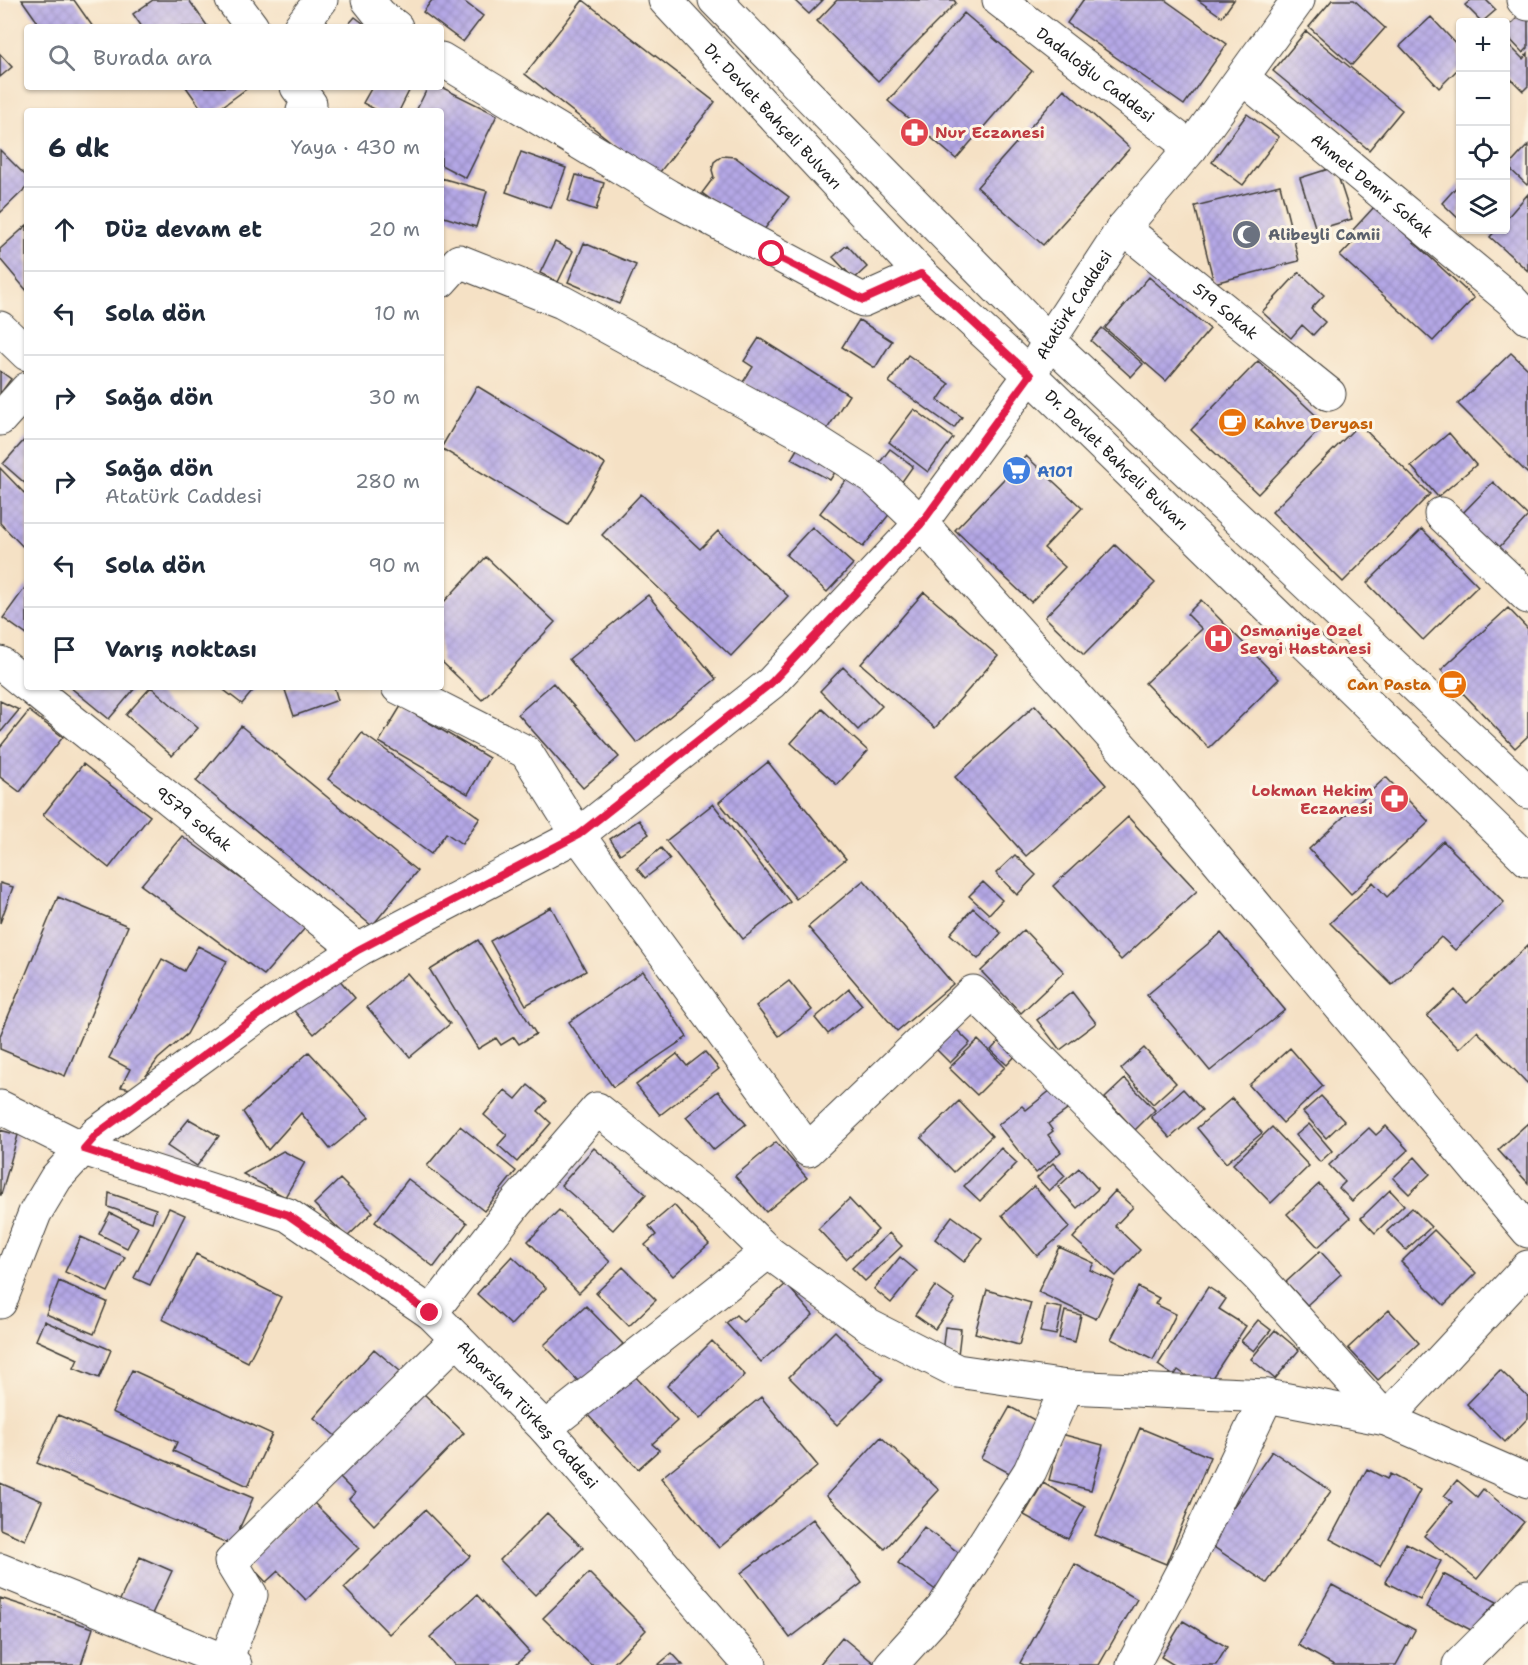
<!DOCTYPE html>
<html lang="tr">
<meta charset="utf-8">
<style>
body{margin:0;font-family:"Shantell Sans",sans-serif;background:#f6f6f7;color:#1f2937}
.controls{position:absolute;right:18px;top:18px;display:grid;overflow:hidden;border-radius:6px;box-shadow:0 2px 4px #0004}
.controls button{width:54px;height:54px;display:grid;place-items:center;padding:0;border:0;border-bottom:2px solid #e0e1e3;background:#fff;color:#1f2937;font:30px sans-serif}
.stop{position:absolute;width:18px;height:18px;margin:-14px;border:4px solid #e11d48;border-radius:50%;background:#fff}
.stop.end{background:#e11d48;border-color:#fff;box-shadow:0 2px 6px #0008}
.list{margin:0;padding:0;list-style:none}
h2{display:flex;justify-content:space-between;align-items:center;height:78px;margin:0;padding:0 24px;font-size:26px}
h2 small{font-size:20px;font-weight:400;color:#747a83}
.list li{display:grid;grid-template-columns:39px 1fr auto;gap:18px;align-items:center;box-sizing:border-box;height:84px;padding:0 24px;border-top:2px solid #e0e1e3}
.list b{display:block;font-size:22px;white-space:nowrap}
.list p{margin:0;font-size:20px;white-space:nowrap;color:#747a83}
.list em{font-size:20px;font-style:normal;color:#747a83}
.icon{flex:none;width:33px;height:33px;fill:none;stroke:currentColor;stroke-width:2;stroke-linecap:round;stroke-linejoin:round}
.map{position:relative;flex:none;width:1528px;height:1665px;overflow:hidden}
.search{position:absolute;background:#fff;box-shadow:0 2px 4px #0004;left:24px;top:24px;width:420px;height:66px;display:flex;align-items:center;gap:15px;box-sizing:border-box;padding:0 21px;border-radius:6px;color:#747a83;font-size:22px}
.panel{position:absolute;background:#fff;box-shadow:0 2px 4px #0004;left:24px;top:108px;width:420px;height:582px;border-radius:6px}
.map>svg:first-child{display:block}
</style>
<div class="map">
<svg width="1528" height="1665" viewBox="0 0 1528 1665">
<defs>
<pattern id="building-cross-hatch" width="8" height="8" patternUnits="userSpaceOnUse" patternTransform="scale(1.5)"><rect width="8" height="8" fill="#b4a7e5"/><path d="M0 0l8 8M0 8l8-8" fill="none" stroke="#9a8fc4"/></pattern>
</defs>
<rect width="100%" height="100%" fill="#fcf5e5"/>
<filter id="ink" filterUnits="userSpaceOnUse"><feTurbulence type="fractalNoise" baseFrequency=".0167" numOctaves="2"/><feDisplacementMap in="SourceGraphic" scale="12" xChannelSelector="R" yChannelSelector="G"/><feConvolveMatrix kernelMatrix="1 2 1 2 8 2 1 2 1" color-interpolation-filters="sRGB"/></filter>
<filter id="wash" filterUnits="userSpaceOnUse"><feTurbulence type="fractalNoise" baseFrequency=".008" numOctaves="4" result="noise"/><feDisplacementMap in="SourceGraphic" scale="24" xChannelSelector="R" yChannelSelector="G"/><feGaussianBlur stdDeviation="1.35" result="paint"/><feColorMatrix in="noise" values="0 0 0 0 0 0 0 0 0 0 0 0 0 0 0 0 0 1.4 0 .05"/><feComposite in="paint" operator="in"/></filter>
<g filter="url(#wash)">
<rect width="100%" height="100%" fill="#f5e1c5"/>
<g id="blocks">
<!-- building -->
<path fill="url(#building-cross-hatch)" d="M22 0H74L93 27H41Z
M153 0H189L208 27H142L133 14Z
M432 0H462L483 16 463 42 423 12Z
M583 0 715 102 656 177 525 74Z
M794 0H823L809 14Z
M837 0H954L956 3 878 81 817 21Z
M1083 0H1165L1227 44 1184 105 1067 23Z
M1198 0H1234L1222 17Z
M1332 0H1354L1385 28 1352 65 1309 27Z
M1471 0H1486L1496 10 1482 22 1465 5Z
M1524 11 1528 15V48L1523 53 1506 35V29Z
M964 13 1032 71 956 159 888 101Z
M355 17 368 27H346Z
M1431 17 1460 48V67L1439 88 1400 46Z
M1306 31 1402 110 1369 150 1273 71Z
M1509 45 1523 59 1528 53V86L1523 91 1506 74V49Z
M0 54 12 67 0 77Z
M186 87H249L216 111H203Z
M372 87H411L399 111H378L363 103Z
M428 87H441L497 115 466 178 441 165V111H416Z
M1064 89 1130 148 1043 245 977 187Z
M1247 114 1279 137 1243 185 1212 162Z
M1528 145V183L1527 185 1508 167Z
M0 150 27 177V187L0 213Z
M521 152 566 168 551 208 506 192Z
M722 156 735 157 789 197 760 235 702 193 714 177 712 170 714 162Z
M1335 167 1352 219 1316 230 1300 178Z
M576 175 604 183 596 210 568 201Z
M441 178 487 191 476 227 441 216Z
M1460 183V220L1442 203Z
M1280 185 1299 261 1214 283 1195 206Z
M1528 194V271L1490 237 1496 230H1506V219Z
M1375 206 1474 298 1433 341 1340 256 1357 238 1351 232Z
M27 225V291L0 259V249Z
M555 242 573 251 558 282 540 273Z
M584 243 636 265 619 304 568 282Z
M847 245 867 267 854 279 833 257Z
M1299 272 1324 295 1311 309 1325 322 1313 335 1302 325 1291 338 1262 312Z
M1149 277 1210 329 1166 381 1105 328Z
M859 320 892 341 875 368 842 347Z
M1102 328 1143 364 1131 377 1091 341Z
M759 338 849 395 824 434 743 382 753 367 744 361Z
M1511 353 1528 369V474L1458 404Z
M908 355 949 384 938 400 962 417 954 428 889 382Z
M1258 361 1325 424 1258 494 1191 430Z
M0 371 11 379 0 394Z
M477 386 605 464 568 525 441 448Z
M914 409 953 438 928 472 889 442Z
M1359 424 1430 494 1343 582 1272 512Z
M1449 433 1476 465 1438 497 1411 466Z
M27 437V485L3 464Z
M800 444 839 466 830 480 791 459Z
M890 449 913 466 901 483 877 466Z
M1026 456 1082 508 1044 548 1065 567 1031 602 955 530Z
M0 468 27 496V551L0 523Z
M852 472 896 506 863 547 820 513Z
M1493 482 1528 516 1494 553 1458 518Z
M641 494 700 549 718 531 788 596 731 656 602 535Z
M812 527 853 564 827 592 786 555Z
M1422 529 1478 586 1423 640 1367 583Z
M1115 545 1155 583 1084 655 1045 617Z
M486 557 555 622 482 700 441 661V605Z
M27 585V635L3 618Z
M924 592 998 656 935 728 861 664Z
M648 595 716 679 637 743 569 659Z
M1201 600 1279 679 1209 748 1145 683 1202 629 1187 614Z
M1508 608 1528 629V736L1515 748 1441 670Z
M843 667 882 706 858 730 820 691Z
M553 683 619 757 583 788 518 714Z
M70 687H136L109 719Z
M151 687 198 728 172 756 126 715Z
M220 687H256L242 704Z
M294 687H334L338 700 294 716 285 690Z
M0 701 19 710 0 733Z
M1035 705 1106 785 1026 856 955 777Z
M401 706 489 758 468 794 379 742Z
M822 709 868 751 837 785 791 743Z
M29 711 63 737 20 792 0 777V747Z
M241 726 417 871 372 926 196 781Z
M362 733 480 818 462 844 446 833 431 854 328 779Z
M768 762 846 859 796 899 719 802Z
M83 764 150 816 109 868 43 815Z
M1386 777 1429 822 1351 894 1309 849Z
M713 804 790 902 743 939 666 841Z
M1128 817 1197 891 1121 960 1053 886Z
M639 820 649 834 620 854 610 839Z
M182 836 307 926 264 975 141 885Z
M1443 841 1504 902 1455 950 1441 937 1392 985 1330 923 1373 882 1387 897Z
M661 848 670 859 645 878 637 868Z
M1015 855 1036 875 1017 895 996 873Z
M864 880 953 984 897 1031 808 927Z
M983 882 1002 900 989 914 969 896Z
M0 883 13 887 0 923Z
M58 897 128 926 65 1076 0 1049V1036Z
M551 907 586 971 526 1005 490 941Z
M973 908 1001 933 978 959 950 934Z
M1024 930 1064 972 1021 1013 981 971Z
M1221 933 1285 1010 1210 1071 1147 995Z
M478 940 536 1034 519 1044 514 1037 501 1045 496 1038 478 1049 430 970Z
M1528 945V1084L1477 1031 1459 1049 1427 1016 1455 990 1467 1003Z
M198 946 227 961 187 1034 158 1059 136 1090 121 1087 130 1069 109 1058 162 959 184 971Z
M331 970 355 998 314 1034 290 1006Z
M643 971 687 1037 613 1087 569 1022Z
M407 973 450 1024 410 1057 367 1007Z
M789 981 812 1010 779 1036 756 1006Z
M849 989 862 1005 828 1034 815 1018Z
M1072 992 1096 1023 1060 1050 1037 1020Z
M956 1029 970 1043 950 1063 936 1049Z
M1002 1038 1018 1053 1007 1065 991 1050Z
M978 1040 1005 1067 977 1095 949 1068Z
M1144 1048 1176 1083 1153 1104 1121 1069Z
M1290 1048 1323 1086 1283 1123 1249 1085Z
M309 1052 369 1117 330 1149 301 1113 268 1150 243 1112Z
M705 1052 719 1069 660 1115 636 1085 677 1054 687 1066Z
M1125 1079 1155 1110 1135 1130 1105 1098Z
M528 1085 547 1101 538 1111 551 1123 517 1162 498 1145 507 1135 484 1115 505 1090 516 1099Z
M1183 1089 1202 1110 1170 1138 1151 1117Z
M1051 1090 1067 1110 1048 1124 1053 1131 1048 1135 1061 1152 1036 1173 998 1125 1022 1106 1026 1110Z
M718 1091 746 1124 714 1150 686 1117Z
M1321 1096 1344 1121 1326 1138 1303 1112Z
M1232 1098 1262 1133 1226 1163 1197 1128Z
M959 1101 992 1136 954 1172 921 1138Z
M189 1119 219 1136 197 1166 167 1146Z
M1528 1123V1183L1498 1150Z
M1309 1124 1332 1151 1320 1162 1296 1135Z
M460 1126 516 1171 484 1211 427 1166Z
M1386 1126 1408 1150 1352 1201 1339 1188 1345 1182 1329 1165 1369 1128 1376 1135Z
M1272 1127 1309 1166 1271 1203 1233 1164Z
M0 1130 18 1135 1 1195H0Z
M776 1142 807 1178 766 1212 735 1176Z
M594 1148 646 1194 613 1230 561 1185Z
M1001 1148 1017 1163 980 1201 964 1186Z
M283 1151 305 1162 285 1197 243 1174Z
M1415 1157 1430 1174 1409 1194 1393 1178Z
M1053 1163 1065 1176 1049 1191 1037 1178Z
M1079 1168 1098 1189 1077 1208 1058 1187Z
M340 1179 373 1212 347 1237 314 1204Z
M408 1179 467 1223 434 1267 375 1222Z
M1319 1184 1350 1218 1318 1247 1287 1214Z
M1034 1186 1070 1227 1037 1256 1002 1215Z
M1390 1190 1404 1205 1375 1233 1361 1218Z
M1115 1191 1133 1207 1115 1226 1140 1250 1116 1276 1073 1238Z
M109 1193 156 1209 152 1222 108 1207Z
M849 1199 878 1230 846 1259 818 1229Z
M674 1205 709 1244 673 1276 645 1245 656 1235 649 1226Z
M169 1208 185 1215 150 1285 134 1278Z
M1412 1208 1431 1227 1406 1250 1387 1231Z
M559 1210 610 1262 579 1293 528 1241Z
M110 1213 138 1227 127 1248 99 1234Z
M952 1216 982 1238 964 1262 935 1239Z
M1434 1230 1476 1273 1444 1305 1401 1262Z
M889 1233 902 1246 865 1281 852 1268Z
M81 1237 125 1257 108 1292 65 1272Z
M1059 1247 1094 1263 1090 1270 1114 1281 1096 1319 1038 1292Z
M1320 1251 1341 1274 1307 1305 1286 1282Z
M196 1254 281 1297 248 1362 162 1319Z
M512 1256 546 1288 511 1325 477 1294Z
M900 1257 917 1271 891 1303 874 1289Z
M623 1267 656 1300 629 1326 596 1293Z
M59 1281 107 1302 94 1334 46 1314Z
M786 1284 813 1315 761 1362 726 1323 736 1315 743 1322Z
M935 1286 955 1300 935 1329 915 1315Z
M1138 1287 1159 1298 1155 1304 1176 1314 1153 1360 1111 1339Z
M1208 1287 1226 1299 1219 1309 1246 1326 1208 1384 1195 1375 1191 1379 1178 1370 1174 1376 1158 1365Z
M987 1290 1031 1303 1019 1345 975 1333Z
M1046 1305 1062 1308 1056 1335 1040 1332Z
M586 1306 623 1344 581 1384 544 1345Z
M1389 1310 1419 1343 1378 1380 1348 1348Z
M1065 1311 1081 1315 1075 1342 1059 1338Z
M1258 1320 1271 1330 1254 1351 1241 1341Z
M44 1321 111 1350 99 1378 74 1368 78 1359 36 1340Z
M945 1327 961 1329 958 1355 942 1353Z
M1275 1330 1299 1350 1275 1379 1251 1359Z
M835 1331 883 1379 837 1425 789 1377Z
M712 1341 745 1375 700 1419 667 1386Z
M374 1349 400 1371 339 1439 314 1418Z
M132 1370 272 1434 248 1486 173 1451 177 1442 112 1412Z
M1500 1370 1528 1397V1418L1505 1442 1467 1404Z
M631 1372 677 1421 652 1444 659 1450 638 1469 586 1413Z
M422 1392 464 1433 374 1525 349 1499 355 1493 338 1476Z
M761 1397 818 1466 719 1548 661 1478Z
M1010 1407 1044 1425 1015 1476 981 1458Z
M58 1415 253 1498 232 1545 37 1463Z
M1140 1428 1210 1457 1166 1564 1095 1535Z
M1061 1434 1103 1445 1091 1490 1049 1480Z
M881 1437 939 1490 885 1549 826 1496Z
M1272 1451 1331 1491 1267 1583 1208 1543Z
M1367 1469 1387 1479 1390 1474 1420 1490 1380 1566 1330 1539Z
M1457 1480 1477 1497 1483 1489 1524 1522 1477 1579 1424 1536 1452 1502 1444 1496Z
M0 1483 42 1501 25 1540 0 1529Z
M1043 1483 1085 1507 1068 1539 1024 1515Z
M312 1501 359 1548 306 1600 278 1571 266 1582 248 1563Z
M425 1510 470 1556 389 1634 344 1588Z
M547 1513 583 1548 535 1595 500 1560Z
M813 1519 862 1583 790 1638 741 1573Z
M924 1527 963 1556 937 1591 898 1563Z
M1406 1543 1441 1561 1420 1600 1385 1582Z
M140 1557 172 1571 151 1616 119 1602Z
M1075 1564 1137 1599 1099 1665H1024L1020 1663Z
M589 1573 646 1630 612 1665H591L543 1618Z
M1443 1574 1497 1602 1471 1630 1426 1607Z
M1332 1585 1415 1630 1396 1665H1334L1298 1645Z
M477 1595 529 1652 515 1665H455L430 1637Z
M0 1598 93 1628 81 1665H0Z
M1183 1621 1227 1647 1216 1665H1174L1161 1657Z
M842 1637 875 1664 874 1665H819Z
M672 1653 683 1665H658Z"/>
</g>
</g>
<g filter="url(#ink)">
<use href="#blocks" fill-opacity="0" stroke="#3d3a35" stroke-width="1.5"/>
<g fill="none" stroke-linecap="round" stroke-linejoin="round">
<defs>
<g id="minor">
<path d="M232 0 252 27"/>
<path d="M368 0 380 15 396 27"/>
<path id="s1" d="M665 0 921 274 1030 375 1528 860"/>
<path d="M715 0 1049 341 1528 792"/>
<path id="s2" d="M999 0 1191 148"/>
<path d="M1523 0 1528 4"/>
<path d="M300 27 321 0"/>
<path d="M441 59 668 196 863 300 921 274"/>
<path id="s3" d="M1243 78 1511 300 1528 318"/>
<path d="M297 87 310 104 303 111"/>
<path id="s4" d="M1123 228 1329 394"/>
<path d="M441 281 459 261 562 302 811 438 874 478 921 523 1149 778 1528 1231"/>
<path d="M0 328 27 354"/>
<path d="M0 419 27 389"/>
<path d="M1441 514 1528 597"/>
<path d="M0 663 27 685"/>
<path id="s5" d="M30 687 358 950"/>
<path d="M398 687 526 752 578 835 808 1150 973 992 1258 1276 1386 1419 1528 1267"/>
<path id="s6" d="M0 1107 84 1149 288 1215 431 1313 545 1428 750 1665"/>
<path id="s7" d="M0 1302 35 1213 56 1178 97 1133 275 1003 358 950 578 835 771 683 921 523 1030 375 1049 341 1123 228 1191 148 1298 0"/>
<path d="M431 1313 516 1203 597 1109 725 1210 768 1252 869 1326 957 1371 1067 1387 1267 1396 1386 1419 1528 1481"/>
<path d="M545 1428 768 1252"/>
<path d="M0 1570 235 1665"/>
<path d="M225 1663 251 1595 231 1562 457 1339"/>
<path d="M891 1665 943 1608 1030 1471 1067 1387"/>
<path d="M1133 1665 1193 1551 1267 1396"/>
<path d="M1459 1665 1528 1596"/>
</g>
</defs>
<!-- minor casing -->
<use href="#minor" stroke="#3d3a35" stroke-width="35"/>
<!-- minor -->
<use href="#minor" stroke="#fff" stroke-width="33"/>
</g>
</g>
<g fill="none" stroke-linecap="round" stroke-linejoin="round" filter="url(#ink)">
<!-- route -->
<path stroke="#e11d48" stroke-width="8" d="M430 1313 288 1215 84 1149 98 1133 275 1003 358 950 578 835 771 683 921 524 1030 375 921 274 863 300 772 254"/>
</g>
<!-- icons -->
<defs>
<symbol id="pharmacy-disc" viewBox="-11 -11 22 22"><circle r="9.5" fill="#e0444e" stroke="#fcf5e5"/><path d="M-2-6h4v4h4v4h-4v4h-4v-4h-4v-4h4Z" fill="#fff"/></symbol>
<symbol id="mosque-disc" viewBox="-11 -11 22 22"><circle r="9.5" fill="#6b7280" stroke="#fcf5e5"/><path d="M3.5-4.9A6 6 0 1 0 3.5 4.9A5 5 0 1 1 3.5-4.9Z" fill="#fff"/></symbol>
<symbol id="cafe-disc" viewBox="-11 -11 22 22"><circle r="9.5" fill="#e8710a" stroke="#fcf5e5"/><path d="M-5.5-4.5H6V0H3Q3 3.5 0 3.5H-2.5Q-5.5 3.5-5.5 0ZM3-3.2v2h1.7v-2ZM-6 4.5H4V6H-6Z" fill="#fff"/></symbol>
<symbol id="supermarket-disc" viewBox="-11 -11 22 22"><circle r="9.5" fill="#3f7fe0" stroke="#fcf5e5"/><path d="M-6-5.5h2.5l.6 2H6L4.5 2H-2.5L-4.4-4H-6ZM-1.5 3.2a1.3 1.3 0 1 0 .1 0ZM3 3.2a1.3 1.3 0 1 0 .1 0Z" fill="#fff"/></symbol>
<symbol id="hospital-disc" viewBox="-11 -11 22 22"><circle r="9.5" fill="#e0444e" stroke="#fcf5e5"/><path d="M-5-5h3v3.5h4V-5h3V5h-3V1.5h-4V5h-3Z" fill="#fff"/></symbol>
</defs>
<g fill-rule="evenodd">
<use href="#pharmacy-disc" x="898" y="116" width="33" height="33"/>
<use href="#mosque-disc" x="1230" y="218" width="33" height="33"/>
<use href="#cafe-disc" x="1216" y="406" width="33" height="33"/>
<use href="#supermarket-disc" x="1000" y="454" width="33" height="33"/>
<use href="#hospital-disc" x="1202" y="622" width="33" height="33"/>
<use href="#cafe-disc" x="1436" y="668" width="33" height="33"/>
<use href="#pharmacy-disc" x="1378" y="782" width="33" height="33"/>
</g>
<g text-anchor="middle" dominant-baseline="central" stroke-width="6" stroke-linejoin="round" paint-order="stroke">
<!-- street labels -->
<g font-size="16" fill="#1c1c1c" stroke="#fcf5e5">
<text stroke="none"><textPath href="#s2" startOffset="122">Dadaloğlu Caddesi</textPath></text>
<text stroke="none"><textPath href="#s1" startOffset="159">Dr. Devlet Bahçeli Bulvarı</textPath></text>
<text stroke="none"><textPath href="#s3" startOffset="168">Ahmet Demir Sokak</textPath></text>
<text stroke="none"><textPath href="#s7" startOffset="1496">Atatürk Caddesi</textPath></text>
<text stroke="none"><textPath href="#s4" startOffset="132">519 Sokak</textPath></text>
<text stroke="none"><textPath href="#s1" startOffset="645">Dr. Devlet Bahçeli Bulvarı</textPath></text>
<text stroke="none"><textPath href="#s5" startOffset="210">9579 sokak</textPath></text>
<text stroke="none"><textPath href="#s6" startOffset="622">Alparslan Türkeş Caddesi</textPath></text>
</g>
<!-- health labels -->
<g font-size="16" font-weight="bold" fill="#be3a42" stroke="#fcf5e5" text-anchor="start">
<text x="935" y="132">Nur Eczanesi</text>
<text x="1240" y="630">Osmaniye Ozel<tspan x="1240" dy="18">Sevgi Hastanesi</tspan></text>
<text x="1373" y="790" text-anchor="end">Lokman Hekim<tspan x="1373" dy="18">Eczanesi</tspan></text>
</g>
<!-- worship labels -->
<g font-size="16" font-weight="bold" fill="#5b616d" stroke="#fcf5e5" text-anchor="start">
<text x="1268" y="234">Alibeyli Camii</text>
</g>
<!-- food labels -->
<g font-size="16" font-weight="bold" fill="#c56008" stroke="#fcf5e5" text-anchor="start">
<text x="1254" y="423">Kahve Deryası</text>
<text x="1431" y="684" text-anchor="end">Can Pasta</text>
</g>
<!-- shop labels -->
<g font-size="16" font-weight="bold" fill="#366cbe" stroke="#fcf5e5" text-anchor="start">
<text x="1037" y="471">A101</text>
</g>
</g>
</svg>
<div class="controls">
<button>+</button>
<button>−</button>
<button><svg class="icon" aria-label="locate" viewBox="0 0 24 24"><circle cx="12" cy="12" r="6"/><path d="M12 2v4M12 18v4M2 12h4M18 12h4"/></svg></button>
<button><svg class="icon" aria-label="layers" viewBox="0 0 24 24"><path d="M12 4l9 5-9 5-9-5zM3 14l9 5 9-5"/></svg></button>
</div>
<div class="stop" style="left:772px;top:254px"></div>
<div class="stop end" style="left:430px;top:1313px"></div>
<div class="search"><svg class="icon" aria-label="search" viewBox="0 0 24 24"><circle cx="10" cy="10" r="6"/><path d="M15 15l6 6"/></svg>Burada ara</div>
<section class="panel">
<h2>6 dk<small>Yaya · 430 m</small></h2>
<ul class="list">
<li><svg class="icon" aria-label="ahead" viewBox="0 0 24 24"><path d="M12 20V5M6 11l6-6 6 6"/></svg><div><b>Düz devam et</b></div><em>20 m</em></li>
<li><svg class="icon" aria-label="left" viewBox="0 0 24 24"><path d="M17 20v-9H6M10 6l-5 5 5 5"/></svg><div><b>Sola dön</b></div><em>10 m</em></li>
<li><svg class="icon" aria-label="right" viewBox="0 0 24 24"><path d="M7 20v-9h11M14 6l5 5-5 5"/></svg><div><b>Sağa dön</b></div><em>30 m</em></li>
<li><svg class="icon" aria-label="right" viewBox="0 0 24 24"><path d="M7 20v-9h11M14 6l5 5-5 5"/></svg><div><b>Sağa dön</b><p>Atatürk Caddesi</p></div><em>280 m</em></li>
<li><svg class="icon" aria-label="left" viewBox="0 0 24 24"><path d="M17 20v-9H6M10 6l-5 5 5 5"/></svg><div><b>Sola dön</b></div><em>90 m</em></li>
<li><svg class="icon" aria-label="arrive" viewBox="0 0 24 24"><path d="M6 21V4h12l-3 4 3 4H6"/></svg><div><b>Varış noktası</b></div></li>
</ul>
</section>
</div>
